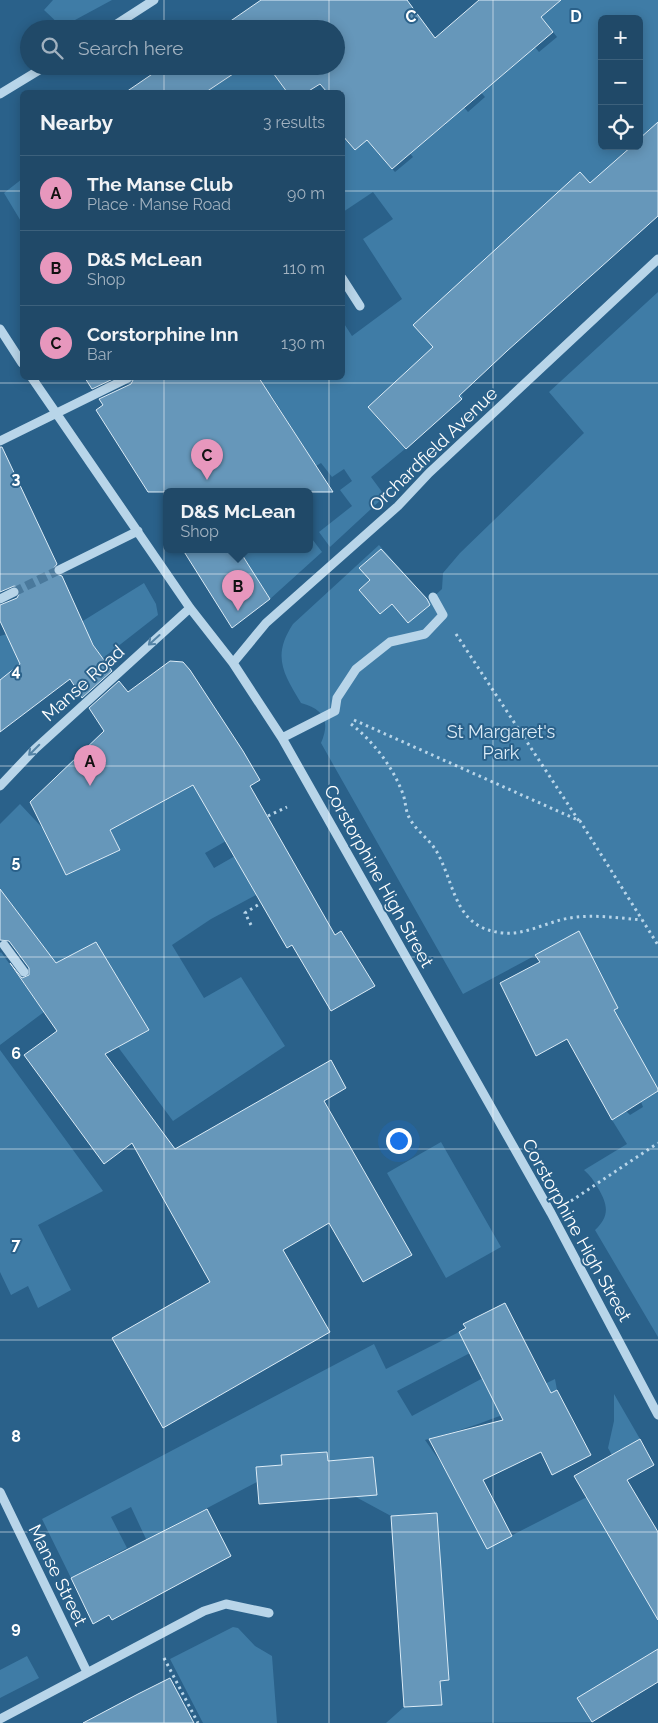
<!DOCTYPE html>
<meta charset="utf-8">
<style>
body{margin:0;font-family:Raleway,sans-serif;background:#2d5371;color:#f1f3f6}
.controls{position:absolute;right:15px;top:15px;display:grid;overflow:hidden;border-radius:8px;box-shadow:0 2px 12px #0003}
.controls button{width:45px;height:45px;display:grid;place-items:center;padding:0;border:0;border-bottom:1px solid #3d617c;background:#204968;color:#f1f3f6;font:25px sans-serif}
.you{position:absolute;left:398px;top:1140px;width:18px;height:18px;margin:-12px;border:4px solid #fff;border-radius:50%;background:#1a73e8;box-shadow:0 0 0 8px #1a73e833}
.badge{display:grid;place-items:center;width:32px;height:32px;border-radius:50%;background:#e797bd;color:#111;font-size:16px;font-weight:700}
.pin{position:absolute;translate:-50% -41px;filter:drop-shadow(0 1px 2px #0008)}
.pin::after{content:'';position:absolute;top:26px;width:18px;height:15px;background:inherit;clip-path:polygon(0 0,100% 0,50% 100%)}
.popup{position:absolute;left:163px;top:488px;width:150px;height:65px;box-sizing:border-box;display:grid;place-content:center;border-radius:8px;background:#204968;filter:drop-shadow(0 1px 4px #0005);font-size:16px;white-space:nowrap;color:#a2b2c0}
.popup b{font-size:19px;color:#f1f3f6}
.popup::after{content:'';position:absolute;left:50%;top:100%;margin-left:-10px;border:10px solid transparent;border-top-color:#204968}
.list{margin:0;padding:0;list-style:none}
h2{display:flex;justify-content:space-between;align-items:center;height:65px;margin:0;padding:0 20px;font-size:21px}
h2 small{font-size:16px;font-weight:400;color:#a2b2c0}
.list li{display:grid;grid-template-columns:32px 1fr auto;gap:15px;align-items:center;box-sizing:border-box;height:75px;padding:0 20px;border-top:1px solid #3d617c}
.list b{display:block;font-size:19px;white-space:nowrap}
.list p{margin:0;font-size:16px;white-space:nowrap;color:#a2b2c0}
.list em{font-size:16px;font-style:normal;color:#a2b2c0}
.icon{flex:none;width:28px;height:28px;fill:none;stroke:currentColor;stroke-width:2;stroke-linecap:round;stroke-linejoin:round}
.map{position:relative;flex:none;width:658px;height:1723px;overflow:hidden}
.search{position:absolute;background:#204968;box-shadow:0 2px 12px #0003;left:20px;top:20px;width:325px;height:55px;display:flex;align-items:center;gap:12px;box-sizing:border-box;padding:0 18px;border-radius:28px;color:#a2b2c0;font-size:19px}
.panel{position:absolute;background:#204968;box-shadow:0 2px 12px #0003;left:20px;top:90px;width:325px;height:290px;border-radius:8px}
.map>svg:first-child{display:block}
</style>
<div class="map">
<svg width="658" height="1723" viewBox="0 0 658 1723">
<rect width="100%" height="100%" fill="#2a618a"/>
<!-- green -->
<path fill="#3f7ca6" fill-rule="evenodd" d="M53 0H112L62 27 44 10Z
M556 0H658V133L430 360 463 397 462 399 423 357 368 407 405 449 371 477 385 496 330 547 319 532 352 506 340 490 352 481 344 469 332 477 321 463 316 466 271 395 203 446 160 378H182L200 405 242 378H342L343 322 352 336 402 299 363 239 393 219 373 192 343 212V135L355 150 367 140 395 172 413 157 398 139 414 124 427 139 446 124 429 103 448 88 468 112 485 97 468 78H499L518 62 519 28 539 52 557 37 541 17 558 3ZM602 19H639V146H602Z
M245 66H268L287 92H206Z
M22 179V223L4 193Z
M658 292V1089L638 1055 619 1050 632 1042 616 1015 570 1043 567 1039 565 1040 560 1031 583 1026 618 1008 579 932 463 994 321 743C331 720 323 709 301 703 283 673 272 656 293 624L379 545 429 601 442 589 443 573 460 553 584 433 549 392Z
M309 535 322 552 270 599 239 550H309Z
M144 583 156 604 158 615 103 658 78 624Z
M7 634 48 642 0 680V636Z
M243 751 248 760 197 790 226 841 205 853 214 868 235 856 256 895 211 919 172 945 204 998 241 977 285 1046 173 1121 118 1047 149 1030 96 942 56 963 0 889V824L20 804 51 837 48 839 66 875 120 850 110 829 174 796Z
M1 952 44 1012 0 1045V953Z
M0 1050 103 1191 38 1225 71 1290 38 1308 28 1286 11 1295 0 1272Z
M658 1091V1337L595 1230C610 1216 608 1205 598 1188 594 1181 590 1175 584 1170L627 1144 612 1120 626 1111 630 1115 643 1107 641 1102Z
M441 1142 501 1247 446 1278 387 1173Z
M459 1332 470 1353 397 1391 412 1416 483 1378 497 1407 555 1379 557 1390C514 1412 472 1428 425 1440L444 1467 487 1548 587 1497 658 1619V1649L577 1698 592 1722 386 1723 404 1707 442 1705 440 1681 449 1680C445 1624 432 1569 428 1513L391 1516 354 1496 353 1485 376 1483 373 1457 328 1461 327 1452 281 1455 282 1465 256 1468 257 1482 148 1539H146L131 1507 111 1517 127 1548 71 1578 42 1519 374 1344 386 1369Z
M614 1394 640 1439 612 1455 608 1448 614 1421Z
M233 1627 238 1628 255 1646 272 1656 277 1723H203L170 1659Z
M27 1656 39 1678 0 1698V1670Z"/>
<!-- building -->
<path fill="#6697ba" stroke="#dcecf7" d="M261 0H407L435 38 479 0H561L541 17 553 32 392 169 367 140 355 150 342 135V92H327L320 84 307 92H287L268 66H336V29H219Z
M164 66H245L206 92H126Z
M658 122V216L507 351 459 396 462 399 406 449 368 407 433 347 413 325 580 172 590 183 632 146H639V139Z
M85 378H115L92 389Z
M134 378H259L333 492H148L96 410 103 405 99 399 131 384Z
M0 447H2L57 564 53 569 54 573 62 576 93 645 112 671 82 698 70 679 0 732V680L20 664 0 621V605L17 598 20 592 18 587 14 586 0 592Z
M381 549 427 599 430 605 408 623 392 604 380 614 359 590 370 580 359 568Z
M183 550H239L270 599 232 628Z
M170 661 183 662 190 670 243 751 260 780 250 786 335 935 341 931 375 986 331 1011 292 945 287 948 193 785 110 830 120 850 66 875 30 802 104 731 89 708 119 681 128 692Z
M0 889 56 963 96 942 149 1030 105 1054 175 1149 331 1060 346 1088 324 1101 412 1255 363 1282 329 1223 283 1250 330 1332 163 1428 112 1338 210 1282 132 1143 104 1164 24 1055 57 1031 10 963 22 978 29 975V968L9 941 0 940Z
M579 931 618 1008 614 1010 658 1089V1091L612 1120 567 1039 536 1056 500 983 540 962 535 955Z
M505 1303 551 1393 557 1390 591 1455 552 1475 541 1452 483 1480 512 1536 487 1549 429 1439 503 1420 459 1332 466 1328 463 1324Z
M640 1439 654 1465 627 1480 658 1532V1620L574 1476Z
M327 1452 328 1461 373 1457 377 1495 259 1504 256 1467 282 1465 281 1455Z
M207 1509 231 1556 112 1620 109 1615 93 1624 71 1578Z
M437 1513 449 1680 440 1681 442 1705 404 1707 391 1516Z
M658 1649V1682L592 1722 577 1698Z
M170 1678 194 1723H83L138 1694Z"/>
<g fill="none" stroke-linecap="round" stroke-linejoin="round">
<!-- minor-tunnel -->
<path stroke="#4a799c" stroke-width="9" stroke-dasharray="9 4.5" stroke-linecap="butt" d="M14 592 59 570"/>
<!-- path -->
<path stroke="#b8d5e9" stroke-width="3" stroke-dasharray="2.5 4" stroke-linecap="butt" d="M456 634 579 821
M354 720 580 821 658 945
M351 724C373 741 393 767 403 794 406 802 405 811 410 819 417 832 431 840 438 854 456 888 455 929 504 933 526 935 549 921 570 918 594 914 618 918 642 920
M268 816 287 807
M251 925 245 913 261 903
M571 1201 658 1143
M164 1658 198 1723"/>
<!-- minor -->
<path stroke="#b8d5e9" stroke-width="9" d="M109 29 154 0
M0 94 46 66
M342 278 360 306
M0 329 22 363
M32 378 190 608 233 663 282 738 551 1213 658 1415
M0 441 128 378
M59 570 138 531
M0 599 14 592
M233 663 266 623 398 506 429 473 658 259
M282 738 335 711 337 698 356 669 390 642 425 634 443 615 433 597
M0 786 35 749 190 608
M4 945 24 972
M0 1492 87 1672
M0 1719 204 1611 226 1604 269 1613"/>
</g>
<!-- one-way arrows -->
<defs><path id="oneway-shaft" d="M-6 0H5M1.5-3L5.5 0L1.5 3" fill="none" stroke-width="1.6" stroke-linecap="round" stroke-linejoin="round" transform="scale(1.25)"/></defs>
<g stroke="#5584a6">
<use href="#oneway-shaft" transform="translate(154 640) rotate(138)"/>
<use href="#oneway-shaft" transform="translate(34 750) rotate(135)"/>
</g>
<!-- grid -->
<path fill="none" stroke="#fff" stroke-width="1" stroke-opacity="0.55" d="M164 0V29M329 0V29M493 0V1723M164 66V92M329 66V92M0 191H22M342 191H658M164 378V1723M329 378V1723M0 383H658M0 574H658M0 766H658M0 957H658M0 1149H658M0 1340H658M0 1532H658"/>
<g text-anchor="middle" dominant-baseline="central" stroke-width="4" stroke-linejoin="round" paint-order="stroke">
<!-- street labels -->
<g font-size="18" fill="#fff" stroke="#2a618a">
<text transform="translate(433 449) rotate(-44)">Orchardfield Avenue</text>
<text transform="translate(83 683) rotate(-42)">Manse Road</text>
<text transform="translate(379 876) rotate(61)">Corstorphine High Street</text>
<text transform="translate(577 1230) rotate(61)">Corstorphine High Street</text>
<text transform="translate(58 1575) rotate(64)">Manse Street</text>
</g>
<!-- park labels -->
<g font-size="18" fill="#dcecf7" stroke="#2a618a">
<text x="501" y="731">St Margaret's<tspan x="501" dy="21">Park</tspan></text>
</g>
</g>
<g font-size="16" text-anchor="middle" font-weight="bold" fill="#fff" stroke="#2a618a" stroke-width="4" stroke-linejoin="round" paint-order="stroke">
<text x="411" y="22">C</text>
<text x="576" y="22">D</text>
<text x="16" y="484">3</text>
<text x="16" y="676">4</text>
<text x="16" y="867">5</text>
<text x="16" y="1059">6</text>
<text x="16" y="1250">7</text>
<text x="16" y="1442">8</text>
<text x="16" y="1633">9</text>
</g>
</svg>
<div class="controls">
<button>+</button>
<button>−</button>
<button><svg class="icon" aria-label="locate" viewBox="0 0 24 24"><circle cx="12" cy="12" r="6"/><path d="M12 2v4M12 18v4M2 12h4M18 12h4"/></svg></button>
</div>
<div class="you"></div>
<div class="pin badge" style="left:90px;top:786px">A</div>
<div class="pin badge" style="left:238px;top:611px">B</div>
<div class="popup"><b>D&amp;S McLean</b>Shop</div>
<div class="pin badge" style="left:207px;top:480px">C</div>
<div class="search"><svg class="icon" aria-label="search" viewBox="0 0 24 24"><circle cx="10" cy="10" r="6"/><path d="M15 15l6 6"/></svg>Search here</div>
<section class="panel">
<h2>Nearby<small>3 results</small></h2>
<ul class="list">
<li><span class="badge">A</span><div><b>The Manse Club</b><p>Place · Manse Road</p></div><em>90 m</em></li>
<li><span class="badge">B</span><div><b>D&amp;S McLean</b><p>Shop</p></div><em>110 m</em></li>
<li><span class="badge">C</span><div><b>Corstorphine Inn</b><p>Bar</p></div><em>130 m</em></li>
</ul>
</section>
</div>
